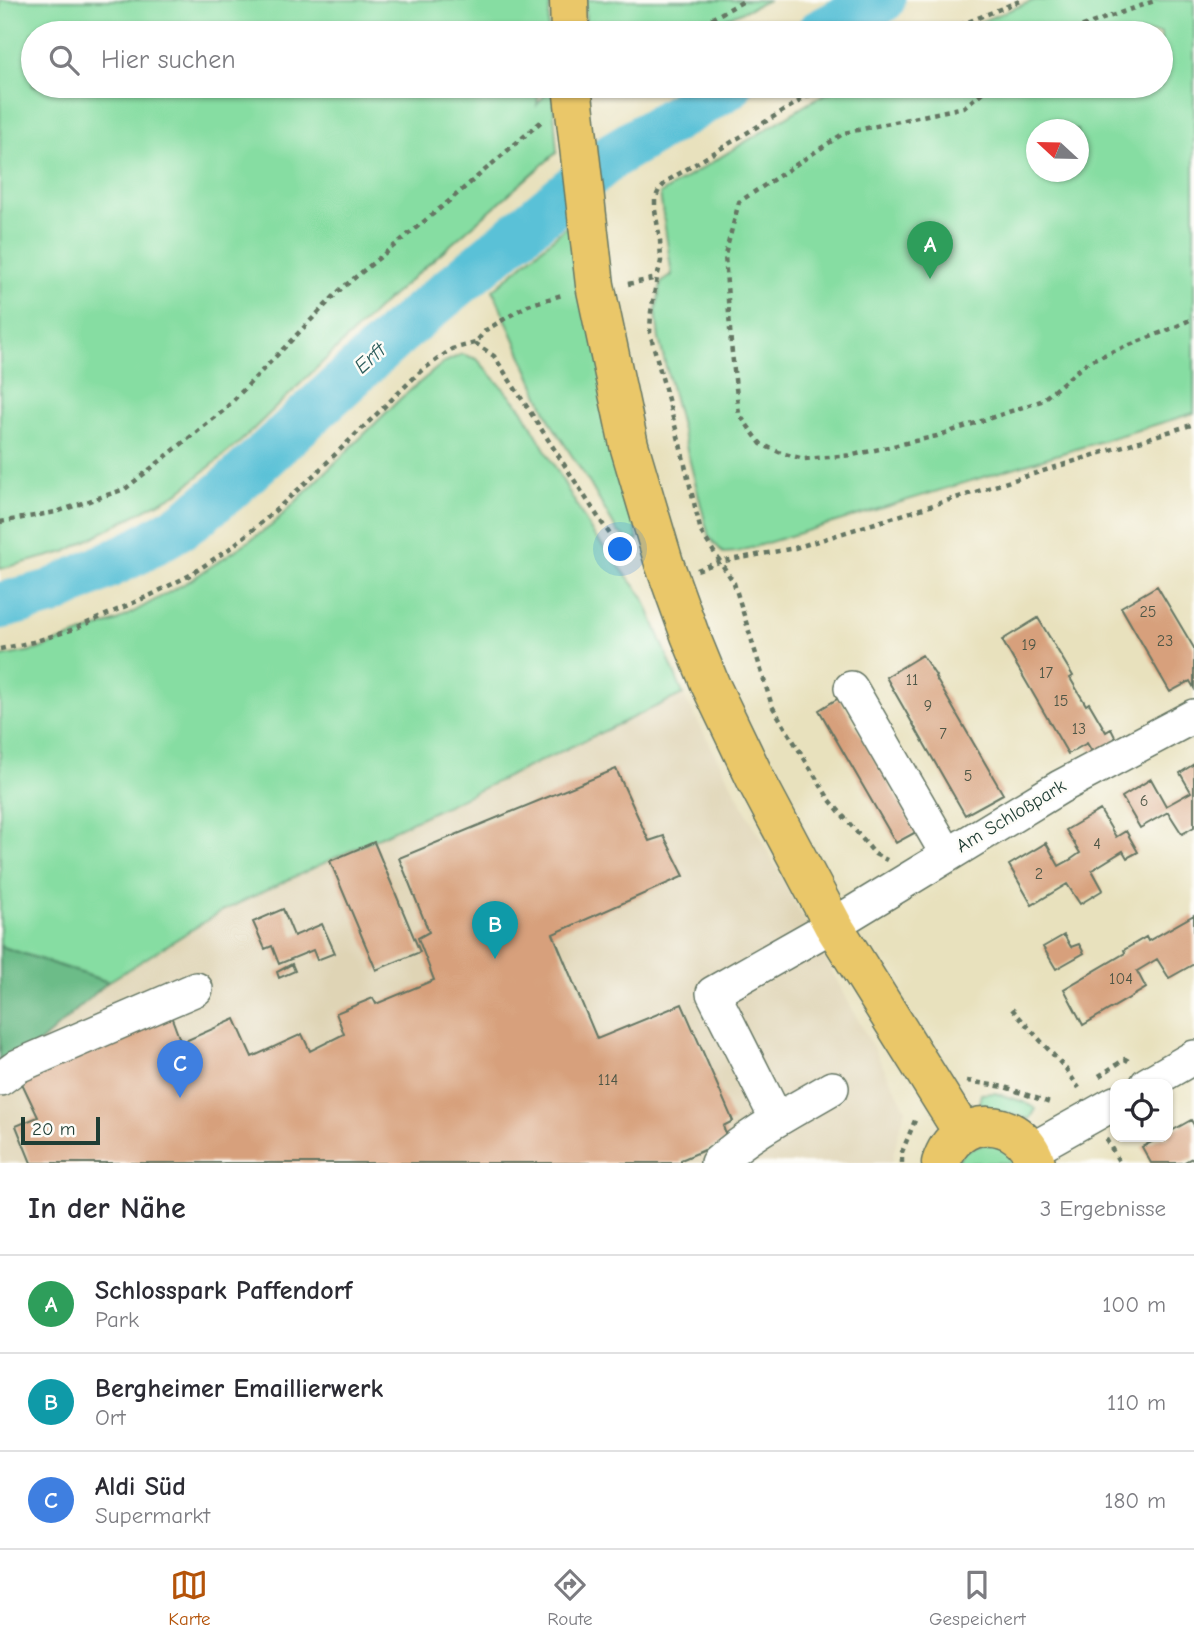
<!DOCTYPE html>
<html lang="de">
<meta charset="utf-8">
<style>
body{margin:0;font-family:"Comic Neue",sans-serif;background:#f7f7f7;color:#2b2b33}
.controls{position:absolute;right:21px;bottom:21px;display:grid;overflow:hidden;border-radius:14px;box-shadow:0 2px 5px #0004}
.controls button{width:63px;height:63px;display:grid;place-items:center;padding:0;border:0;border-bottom:2px solid #e1e1e2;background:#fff;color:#2b2b33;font:35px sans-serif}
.compass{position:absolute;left:1026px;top:119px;width:63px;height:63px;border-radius:50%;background:#fff;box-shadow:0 2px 5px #0004;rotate:292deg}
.scale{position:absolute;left:21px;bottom:18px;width:79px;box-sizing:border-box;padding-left:7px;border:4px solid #1f3d34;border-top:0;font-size:19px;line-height:24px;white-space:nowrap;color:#1f3d34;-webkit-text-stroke:5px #fdfcf7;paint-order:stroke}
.you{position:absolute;left:621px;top:550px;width:24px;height:24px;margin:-18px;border:5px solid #fff;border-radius:50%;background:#1a73e8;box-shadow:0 0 0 10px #1a73e833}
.badge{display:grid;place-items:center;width:46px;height:46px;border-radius:50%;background:#b45309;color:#fff;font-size:23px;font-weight:700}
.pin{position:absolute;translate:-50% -58px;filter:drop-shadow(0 2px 4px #0008)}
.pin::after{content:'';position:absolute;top:37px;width:24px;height:21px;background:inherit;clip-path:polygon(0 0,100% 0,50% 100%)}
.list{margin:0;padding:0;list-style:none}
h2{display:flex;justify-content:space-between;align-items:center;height:91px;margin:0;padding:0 28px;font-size:30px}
h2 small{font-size:23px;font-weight:400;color:#7c7c81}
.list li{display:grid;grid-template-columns:46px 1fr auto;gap:21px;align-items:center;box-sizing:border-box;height:98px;padding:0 28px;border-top:2px solid #e1e1e2}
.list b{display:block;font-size:26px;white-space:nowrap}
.list p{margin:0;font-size:23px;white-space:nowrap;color:#7c7c81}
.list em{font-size:23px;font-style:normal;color:#7c7c81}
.icon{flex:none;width:38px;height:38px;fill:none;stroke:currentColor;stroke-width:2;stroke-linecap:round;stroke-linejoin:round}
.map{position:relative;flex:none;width:1194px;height:1163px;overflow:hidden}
.search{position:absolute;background:#fff;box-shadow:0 2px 5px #0004;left:21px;right:21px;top:21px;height:77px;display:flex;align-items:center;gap:18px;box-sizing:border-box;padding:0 24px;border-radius:38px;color:#7c7c81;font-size:26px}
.sheet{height:385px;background:#fff}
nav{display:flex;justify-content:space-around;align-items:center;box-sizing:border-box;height:98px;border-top:2px solid #e1e1e2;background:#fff;font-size:19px;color:#7c7c81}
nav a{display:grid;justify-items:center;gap:4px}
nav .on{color:#b45309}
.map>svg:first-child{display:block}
</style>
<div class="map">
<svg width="1194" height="1163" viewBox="0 0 1194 1163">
<rect width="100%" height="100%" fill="#fdfcf7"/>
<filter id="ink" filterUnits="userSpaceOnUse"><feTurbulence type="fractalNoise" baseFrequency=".0143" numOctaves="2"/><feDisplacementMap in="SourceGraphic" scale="14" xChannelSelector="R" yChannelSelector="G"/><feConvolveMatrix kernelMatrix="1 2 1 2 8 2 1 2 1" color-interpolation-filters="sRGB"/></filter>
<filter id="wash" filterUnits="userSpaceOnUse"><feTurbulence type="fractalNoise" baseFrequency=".00686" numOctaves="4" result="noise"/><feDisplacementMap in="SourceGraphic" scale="28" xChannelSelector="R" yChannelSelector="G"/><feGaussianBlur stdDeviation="1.57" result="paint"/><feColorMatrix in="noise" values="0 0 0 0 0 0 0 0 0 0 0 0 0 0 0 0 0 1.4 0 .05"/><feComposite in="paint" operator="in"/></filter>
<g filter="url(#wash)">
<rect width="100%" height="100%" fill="#e8e1bd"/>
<!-- built -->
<path fill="#dfd4b5" d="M683 694 906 1109 898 1133 892 1163H0V1078L108 982 222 911Z"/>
<!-- green -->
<path fill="#86dda2" stroke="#528d6b" stroke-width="2" fill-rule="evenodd" d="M0 0H550L548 33H33V86H539L537 105 552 86 557 152 386 301 240 442 179 492 65 552 0 569Z
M586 0H769L693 33H585Z
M1035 0H1194V413L737 552 723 553 709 537 659 339 656 311 661 283 672 275 660 194 819 97 843 86H1161V33H952ZM1036 130H1078V172H1036Z
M571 223 638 540H630L617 531 590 484 551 423 493 290Z
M462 354 477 359 522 409 593 534 643 596 683 694 222 911 108 982 0 946V657L36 650 117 621 191 580 271 526 400 399 443 363Z
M995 1093 1024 1102 1036 1109 1030 1119 992 1110 979 1103 981 1094Z
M996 1140 1021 1163H957L963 1151Z"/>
<!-- forest -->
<path fill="#6cbc88" stroke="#467c5e" stroke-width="2" d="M0 946 108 982 0 1078Z"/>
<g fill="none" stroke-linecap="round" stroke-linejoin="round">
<!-- river -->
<path stroke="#5ac1d7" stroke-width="47" d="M819 33 882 0
M0 606 50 593 140 550 186 523 226 491 397 334 613 155 729 86"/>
</g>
<g id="blocks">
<!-- building -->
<path fill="#d7a07b" d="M1157 586 1194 648V688L1190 681 1170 692 1121 607Z
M1038 618 1073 676 1070 678 1086 705 1089 703 1106 732 1111 729 1117 741 1094 755 1087 743 1068 754 1002 640Z
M922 655 936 676 935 677 938 682 1003 794 965 815 886 677Z
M839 698 916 832 896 843 819 710Z
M1194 764V827L1182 834 1168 812 1140 828 1122 797 1151 779 1166 806 1191 792 1180 773Z
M616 769 649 841 664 836 684 876 553 934 597 1039 682 1004 733 1121 723 1126 728 1140 681 1160V1163H31L16 1126 38 1117 20 1079 170 1013 181 1043 235 1019 252 1057 302 1034 310 1051 344 1034 336 1013 373 998 376 1004 434 980 418 938 429 932 399 858Z
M1100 810 1116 837 1126 831 1138 852 1127 858 1123 851 1092 870 1103 890 1080 904 1067 884 1032 905 1009 865 1046 843 1059 866 1070 860 1080 853 1066 830Z
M374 842 420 952 376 970 330 861Z
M283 909 294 936 322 924 335 953 317 960 313 950 279 964 272 946 265 949 253 922Z
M1194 915V964L1169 978 1157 959 1137 971 1146 988 1083 1025 1064 989 1125 953 1124 950 1146 937 1148 941Z
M1064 935 1071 947 1079 944 1084 953 1056 969 1043 947Z
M292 964 295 971 279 978 277 972Z
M1191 1120 1194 1125V1157L1183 1163H1151L1142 1147 1161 1137H1168V1133Z"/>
</g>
</g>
<g filter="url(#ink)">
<use href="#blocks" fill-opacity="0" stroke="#657664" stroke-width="2"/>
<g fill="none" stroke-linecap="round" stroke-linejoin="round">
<defs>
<path id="minor" d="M851 688 947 854
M0 1079 18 1066 196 989
M1147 1084 1194 1057
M777 1120 713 993 833 925 1060 787 1194 716
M1031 1150 1115 1103
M717 1163C751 1132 793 1111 832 1088"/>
<path id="major" d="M569 0 570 33
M572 86 595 285 629 445 664 563 690 635 710 684 757 782 833 925 963 1133
M941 1163C956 1113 1020 1114 1036 1163"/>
</defs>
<!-- minor casing -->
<use href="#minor" stroke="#657664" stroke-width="36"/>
<!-- major casing -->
<use href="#major" stroke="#657664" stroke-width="41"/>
<!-- path -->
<path stroke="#657664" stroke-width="4.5" stroke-dasharray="5 5" stroke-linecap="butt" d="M685 33 746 0
M941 33 1022 0
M1063 33 1157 0
M828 86 813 93 667 181 659 190 655 199V210L660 240 661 261 657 278 651 312 650 333 680 444 701 532 734 583 772 706 829 799 875 854 887 860
M990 86 964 107 844 133 739 202 725 255 731 344 739 414 761 444 781 453 804 459 853 455 937 436 1041 401 1089 361 1173 328 1194 318
M628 284 657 278
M475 343 494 356 602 523 624 554 629 556
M0 522 56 512 125 489 223 411 341 289 449 201 543 120
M697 570 719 562 795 548 1194 424
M0 649 33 642 74 629 151 595 190 575 229 549 266 519 315 474 421 371 452 349 475 343 486 330 528 305 562 295
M1012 1009 1066 1069 1079 1088
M1099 1076 1125 1059 1130 1062
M967 1081 1005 1087 1053 1104
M1106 1139 1120 1163
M902 1163V1152L916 1118"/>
<!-- minor -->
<use href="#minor" stroke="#fff" stroke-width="33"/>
<!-- major -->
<use href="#major" stroke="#eac769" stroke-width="38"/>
</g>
</g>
<g text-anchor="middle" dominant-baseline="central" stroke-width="5" stroke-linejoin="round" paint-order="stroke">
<!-- number labels -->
<g font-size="16" fill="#4d5646">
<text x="1148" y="612">25</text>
<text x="1165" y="641">23</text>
<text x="1029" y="645">19</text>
<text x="1046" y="673">17</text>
<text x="912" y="680">11</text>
<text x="1061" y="701">15</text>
<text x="928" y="706">9</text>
<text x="1079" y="729">13</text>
<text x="943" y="734">7</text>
<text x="968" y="776">5</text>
<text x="1144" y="801">6</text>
<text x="1097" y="844">4</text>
<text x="1039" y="874">2</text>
<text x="1121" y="979">104</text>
<text x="608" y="1080">114</text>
</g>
<!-- street labels -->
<g font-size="19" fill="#1f3d34" stroke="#fdfcf7">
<text transform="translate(1011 816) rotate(-31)">Am Schloßpark</text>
</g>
<!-- water labels -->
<g font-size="21" font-style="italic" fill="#2e5e5d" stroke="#fdfcf7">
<text transform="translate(370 358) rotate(-42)">Erft</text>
</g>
</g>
</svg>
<div class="controls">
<button><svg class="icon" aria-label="locate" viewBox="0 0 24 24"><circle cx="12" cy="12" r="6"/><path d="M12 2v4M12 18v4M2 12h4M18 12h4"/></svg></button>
</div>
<svg class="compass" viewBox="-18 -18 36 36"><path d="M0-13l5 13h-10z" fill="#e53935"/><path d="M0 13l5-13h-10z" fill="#7c7c81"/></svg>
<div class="scale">20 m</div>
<div class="you"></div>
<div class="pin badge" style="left:930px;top:279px;background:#2e9e5b">A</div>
<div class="pin badge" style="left:495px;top:959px;background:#0f9aa8">B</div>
<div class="pin badge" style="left:180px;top:1098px;background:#3f7fe0">C</div>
<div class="search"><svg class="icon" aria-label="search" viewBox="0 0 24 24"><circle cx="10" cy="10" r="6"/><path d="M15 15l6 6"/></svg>Hier suchen</div>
</div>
<section class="sheet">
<h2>In der Nähe<small>3 Ergebnisse</small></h2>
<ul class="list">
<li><span class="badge" style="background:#2e9e5b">A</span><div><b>Schlosspark Paffendorf</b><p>Park</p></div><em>100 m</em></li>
<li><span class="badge" style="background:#0f9aa8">B</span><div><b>Bergheimer Emaillierwerk</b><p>Ort</p></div><em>110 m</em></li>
<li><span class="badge" style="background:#3f7fe0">C</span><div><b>Aldi Süd</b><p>Supermarkt</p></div><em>180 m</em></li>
</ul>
</section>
<nav>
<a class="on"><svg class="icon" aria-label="map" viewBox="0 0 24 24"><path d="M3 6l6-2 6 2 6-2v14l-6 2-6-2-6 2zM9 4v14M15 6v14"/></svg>Karte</a>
<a><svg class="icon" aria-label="directions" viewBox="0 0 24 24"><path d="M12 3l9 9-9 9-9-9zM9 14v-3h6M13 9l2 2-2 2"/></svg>Route</a>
<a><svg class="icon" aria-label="saved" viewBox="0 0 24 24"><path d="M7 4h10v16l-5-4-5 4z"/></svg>Gespeichert</a>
</nav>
